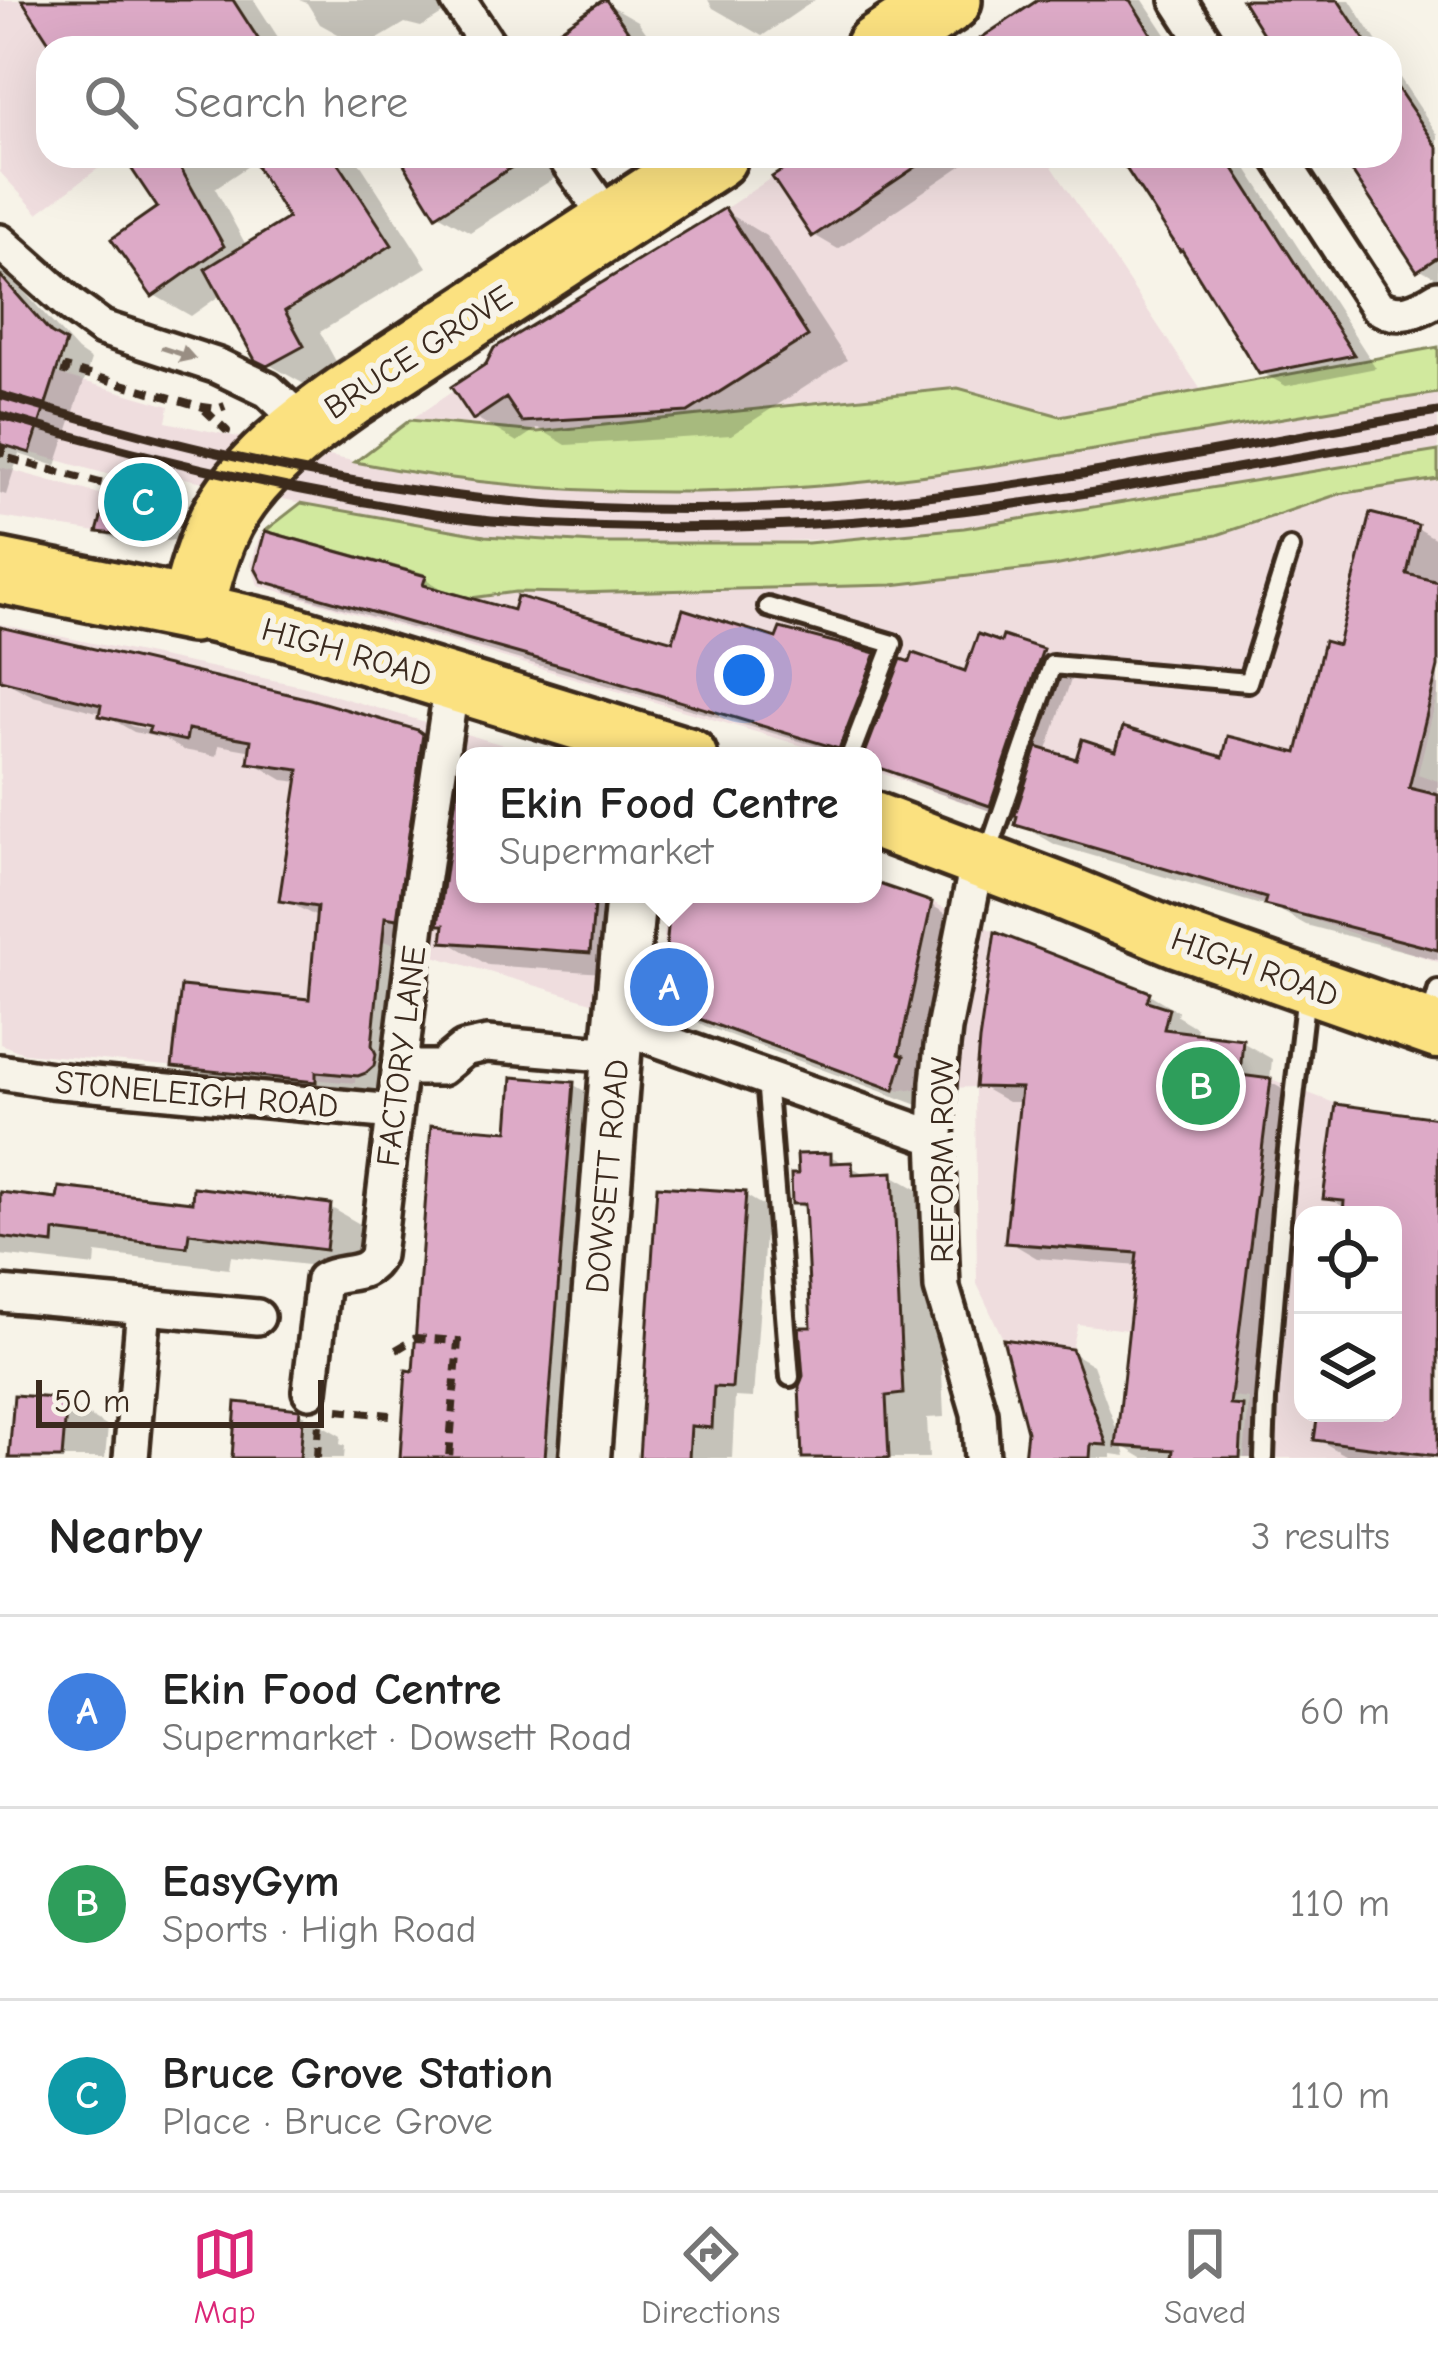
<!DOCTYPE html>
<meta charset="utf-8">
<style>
body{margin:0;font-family:"Comic Neue",sans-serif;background:#f2f2f2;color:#222}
.controls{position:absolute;right:36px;bottom:36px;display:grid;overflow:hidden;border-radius:24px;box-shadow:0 12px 48px #0002}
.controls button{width:108px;height:108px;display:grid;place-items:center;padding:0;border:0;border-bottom:3px solid #e0e0e0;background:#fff;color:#222;font:60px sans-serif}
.scale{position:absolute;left:36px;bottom:30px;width:288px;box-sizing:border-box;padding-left:12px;border:6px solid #3b2a1e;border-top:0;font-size:33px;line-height:42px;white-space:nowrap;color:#3b2a1e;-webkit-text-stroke:9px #f7f3e8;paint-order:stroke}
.you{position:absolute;left:744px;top:675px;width:42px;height:42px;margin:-30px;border:9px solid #fff;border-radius:50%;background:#1a73e8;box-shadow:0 0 0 18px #1a73e833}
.badge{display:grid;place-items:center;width:78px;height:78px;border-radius:50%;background:#db2777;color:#fff;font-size:39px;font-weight:700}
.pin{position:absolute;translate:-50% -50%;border:6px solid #fff;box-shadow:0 3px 12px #0006}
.popup{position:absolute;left:456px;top:747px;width:426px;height:156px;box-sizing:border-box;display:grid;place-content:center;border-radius:24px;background:#fff;filter:drop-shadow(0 3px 9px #0005);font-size:39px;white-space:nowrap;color:#767676}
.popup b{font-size:45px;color:#222}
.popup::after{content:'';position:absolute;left:50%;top:100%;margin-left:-24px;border:24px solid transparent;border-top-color:#fff}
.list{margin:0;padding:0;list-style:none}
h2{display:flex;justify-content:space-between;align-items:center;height:156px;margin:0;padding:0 48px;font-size:51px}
h2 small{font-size:39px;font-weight:400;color:#767676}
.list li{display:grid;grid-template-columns:78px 1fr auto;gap:36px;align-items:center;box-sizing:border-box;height:192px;padding:0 48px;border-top:3px solid #e0e0e0}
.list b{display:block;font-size:45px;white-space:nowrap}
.list p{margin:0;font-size:39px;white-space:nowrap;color:#767676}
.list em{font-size:39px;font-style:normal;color:#767676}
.icon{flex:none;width:66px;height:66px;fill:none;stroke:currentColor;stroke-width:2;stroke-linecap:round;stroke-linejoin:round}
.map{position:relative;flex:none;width:1438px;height:1458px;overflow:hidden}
.search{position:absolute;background:#fff;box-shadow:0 12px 48px #0002;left:36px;right:36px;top:36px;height:132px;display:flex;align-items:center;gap:30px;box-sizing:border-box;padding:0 42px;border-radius:36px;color:#767676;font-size:45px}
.sheet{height:732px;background:#fff}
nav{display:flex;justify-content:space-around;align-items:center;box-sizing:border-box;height:168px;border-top:3px solid #e0e0e0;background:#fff;font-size:33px;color:#767676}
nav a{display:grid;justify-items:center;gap:6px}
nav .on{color:#db2777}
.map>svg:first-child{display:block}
</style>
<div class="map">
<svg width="1438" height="1458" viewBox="0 0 1438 1458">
<rect width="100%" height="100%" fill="#f7f3e8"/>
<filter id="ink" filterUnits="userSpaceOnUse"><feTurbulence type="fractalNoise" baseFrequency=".00833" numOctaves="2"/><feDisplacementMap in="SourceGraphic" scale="24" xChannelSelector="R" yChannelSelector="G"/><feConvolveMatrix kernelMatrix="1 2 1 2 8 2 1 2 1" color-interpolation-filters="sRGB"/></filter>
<g filter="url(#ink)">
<!-- built -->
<path fill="#efddde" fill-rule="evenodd" d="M0 0H139L172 48H48V156H115L38 213 0 172Z
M804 156H1045L1201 390 1060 416 958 388 537 432 410 420Z
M0 276 51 333 66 342 52 372 169 406 166 422 406 472 474 482 556 488 657 491 846 484 996 466 1438 393V451L964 528 884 537 713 544 593 543 485 536 363 516 133 467 128 480 0 444Z
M0 467 107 496 97 532 0 517Z
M1438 479V691L1418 774 1438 781V962L922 788 873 770V756H837L258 585 251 565 261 531 426 576 423 584 471 598 515 592 573 593 892 585 1054 566 1217 535 1339 494Z
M0 624 302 686 541 756H465V894H602L595 1003 372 938 355 1083 24 1053 0 1044Z
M873 882 932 902 996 932 1150 992 1148 1001 1169 1008 1165 1029 1243 1039 1240 1075 1271 1079 1337 1104 1438 1117V1458H1244L1249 1399 1232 1397V1386L1124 1376 1128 1330 1078 1324 1072 1349 1003 1339 977 1284 975 1087 894 1090 661 1005 666 894H873ZM1303 1215H1393V1413H1303Z"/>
<!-- green -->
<path fill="#d1e99e" stroke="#868a5e" stroke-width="3" d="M1438 347V393C1270 418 1103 452 935 474 744 499 544 500 355 462L410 420 537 432 958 388 1060 416Z
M1438 451V479L1339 494 1217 535 1054 566 892 585 573 593 515 592 471 598 423 585 425 575 265 531 301 503 485 536 593 543H808L964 528Z"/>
<!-- shadow -->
<path fill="#0003" fill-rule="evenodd" d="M25 0H254L285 48H57Z
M299 0H461L462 2 421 27 405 23 368 45H358L320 24 307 3Z
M708 0H815L762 36 713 8Z
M1045 0H1143L1175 48H973Z
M1246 0H1350L1381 48H1277Z
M605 2 638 21 657 48H538Z
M1390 63 1438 135V279L1419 268 1347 156H1390Z
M127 156H355L427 267 320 332 339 367 306 385 257 358 222 294 191 316 154 295 161 208ZM257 160 292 219 247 247 215 188Z
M402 156H554L561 174 470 232 438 214Z
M810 156H976L838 249 814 235Z
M1121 156H1239L1376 368 1286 386 1261 372Z
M725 211 766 236 847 360 731 435 566 445 538 428 517 442 476 418Z
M0 270 9 275 78 351 91 360 56 466 19 454 6 495 0 493Z
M169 478 188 489 174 540 145 544 119 541 100 531 125 503Z
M1417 528 1438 540V960L1306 925 1281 911 1056 845 1018 823 1019 821 909 783 877 765 878 762 873 756 863 753 862 756H851L287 592 264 579 424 578 446 591 445 594 515 614 675 645 778 642 875 656 900 670 967 674 1042 652 1074 671 1046 753 1078 762 1118 754 1225 761 1299 756 1340 648Z
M0 630 417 733 454 755 391 1092 347 1089V1099L207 1083 176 1065 312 1002 319 918 282 899 300 782 283 780 251 761 253 751 219 745 217 756 183 750 165 739 134 732 101 713 33 696 0 679ZM119 717 165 727 164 733 131 726Z
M465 773V894H639L632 975 488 965 445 940Z
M873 885 931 905 971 928 934 1111 705 1026 664 1003 672 913 667 910 669 894H873Z
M1149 994 1178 1011 1177 1016 1197 1028 1195 1036 1242 1042 1272 1059 1270 1082 1300 1099 1259 1418 1269 1458H1143L1123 1446 1126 1456 1112 1454V1458H1027L1071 1352 1093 1365 1120 1439 1139 1266 1037 1258 1008 1241 1022 1102H1008L978 1085Z
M574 1085 595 1097 567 1458H404L416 1374 511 1134Z
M1438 1121V1458H1351L1317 1439 1321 1413H1393V1215H1346L1347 1209 1327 1197Z
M830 1156 869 1176 892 1175 934 1199 944 1417 927 1418 929 1458H805L814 1330 808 1210 795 1203Z
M0 1195 60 1203 330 1207 372 1231 368 1272 231 1256 229 1269 96 1253 95 1266 0 1255Z
M745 1195 767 1208 753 1398 735 1397 732 1458H641Z
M66 1402 108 1427 105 1458H12Z
M299 1412 341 1436 340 1444 345 1446 344 1458H235Z"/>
<!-- building -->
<path fill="#ddaac7" stroke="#3b2a1e" stroke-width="3" d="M22 0H233L264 48H53Z
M603 0H606L640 48H533Z
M1038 0H1130L1160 48H966Z
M1242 0H1338L1370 48H1272Z
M1390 77 1438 148V257L1417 271 1342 156H1390Z
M123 156H174L224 246 152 297 111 239 157 207Z
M250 156H334L392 245 285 311 304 346 267 366 255 360 205 269 288 218Z
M399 156H529L436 216Z
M804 156H932L812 237 772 177Z
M1118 156H1226L1354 355 1259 374 1182 250 1180 251Z
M725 208 808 336 688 412 522 422 506 398 473 420 451 387 486 364 494 348Z
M0 275 51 333 66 342 30 453 0 444Z
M132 467 170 475 155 530 123 535 97 532 107 496 123 500Z
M1370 513 1418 525 1407 574 1438 582V667L1409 788 1438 795V950L1264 905 1266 898 1015 825 1017 816 1015 815 1037 747 1076 759 1082 739 1116 750 1123 727 1223 757 1228 736 1297 753 1324 641 1338 645Z
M265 531 426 576 423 585 513 610 517 596 673 641 683 609 776 638 780 628 876 653 839 749 559 665 262 581 255 568Z
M0 627 310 699 418 730 423 734 397 919 385 917 372 1045 376 1054 374 1066 366 1073 358 1076 316 1072V1082L172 1067 181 986 309 999 317 907 279 901 299 770 248 763 251 740 188 729 186 741 148 733 150 727 99 716 101 705 0 680Z
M978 634 1001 642 1003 636 1043 649 990 806 874 766 875 761 873 756H864L901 659 910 662 913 653 965 671Z
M460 768 465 770V894H595L590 953 442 942 444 925H438Z
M873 882 932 902 899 1054 904 1056 894 1090 661 1005 671 894H873Z
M995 932 1150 992 1147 1001 1169 1008 1164 1029 1243 1039 1240 1075 1271 1079 1230 1405 1243 1406 1240 1458H1172L1173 1450 1116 1446 1137 1253 1005 1243 1021 1088 975 1087 979 1041Z
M512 1077 574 1082 545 1458H400L406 1370 413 1371 431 1125 508 1131Z
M1336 1104 1438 1118V1456L1314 1440 1318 1413H1393V1215H1343L1344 1201 1323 1199Z
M831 1153V1163L852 1162 853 1174 893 1172 903 1394 886 1396 889 1458H802L799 1386 803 1376 799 1327H811L805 1204H792L791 1174H798L797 1154Z
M657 1186 746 1192 732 1388 714 1387 712 1428 691 1426 689 1458H639Z
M59 1187 192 1202 193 1187 331 1204 326 1250 189 1233 187 1247 54 1231 53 1244 0 1237V1192L57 1199Z
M1003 1339 1072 1349 1107 1445 1091 1444 1090 1458H1024L1027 1431Z
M14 1395 67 1399 62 1458H9Z
M236 1402 300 1409 299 1419H303L300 1458H232Z"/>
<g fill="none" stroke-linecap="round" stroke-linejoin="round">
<defs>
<path id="lane" d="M768 607 893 644 850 756
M987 856 1052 665 1248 682 1290 548
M1429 1021 1438 990
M766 1078 790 1377
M1264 1458 1266 1400 1284 1185 1306 993"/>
<path id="street" d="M458 0 490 48
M1178 0 1209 48
M564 156 612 224
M1279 156 1377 306C1398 320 1419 310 1438 298
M0 242 72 306 102 328 218 366 268 390 307 427
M978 859 944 1029 938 1082 936 1138 942 1288 979 1413 982 1458
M620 1026 936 1138
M399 1068H441L464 1049 487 1044 616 1055
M0 1072 51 1080 394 1112
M0 1294 257 1317
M310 1391 323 1280C342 1269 366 1279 377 1255L422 883 452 683
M131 1458 144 1308"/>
<path id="secondary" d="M585 1458 616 1055 631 894"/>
<path id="primary" d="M192 610 283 631 689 756
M873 820 1068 894 1177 939 1438 1031"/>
<path id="highway" d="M877 48 949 0
M0 571 192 610C199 579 207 549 221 521 248 469 301 429 348 396L715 156"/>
</defs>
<!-- lane casing -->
<use href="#lane" stroke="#3b2a1e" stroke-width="26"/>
<!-- street casing -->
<use href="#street" stroke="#3b2a1e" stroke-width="42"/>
<!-- secondary casing -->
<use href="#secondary" stroke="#3b2a1e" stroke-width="57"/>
<!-- primary casing -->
<use href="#primary" stroke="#3b2a1e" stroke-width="63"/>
<!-- highway casing -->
<use href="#highway" stroke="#3b2a1e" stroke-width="72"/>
<!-- path -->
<path stroke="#3b2a1e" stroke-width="8" stroke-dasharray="12 9" stroke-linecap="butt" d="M64 375 66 368 203 407 217 409 225 406
M205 410 227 431 226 434
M4 445 0 456 126 490
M168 501 175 476
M396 1350 416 1338 458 1341 449 1458
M338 1410 390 1415
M317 1458 319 1422"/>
<!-- lane -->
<use href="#lane" stroke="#f7f3e8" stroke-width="16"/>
<!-- street -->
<use href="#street" stroke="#f7f3e8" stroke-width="33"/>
<!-- secondary -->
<use href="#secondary" stroke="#f7f3e8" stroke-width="48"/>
<!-- primary -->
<use href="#primary" stroke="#fbe180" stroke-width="54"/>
<!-- highway -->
<use href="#highway" stroke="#fbe180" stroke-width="63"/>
<!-- rail -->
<path stroke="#3b2a1e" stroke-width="9" d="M0 395C142 437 288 474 435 493 584 513 740 514 890 500 1074 482 1255 441 1438 412
M0 415C116 450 234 478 354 500 405 509 456 519 507 522 658 532 811 529 962 511 1121 491 1279 459 1438 434"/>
</g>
<!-- one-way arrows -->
<defs><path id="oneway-solid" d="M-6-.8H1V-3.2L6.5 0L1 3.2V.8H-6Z" transform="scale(3)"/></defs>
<use fill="#998e83" href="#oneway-solid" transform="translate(178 353) rotate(18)"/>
</g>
<g text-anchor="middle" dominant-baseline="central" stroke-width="12" stroke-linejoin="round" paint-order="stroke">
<!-- street labels -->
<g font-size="33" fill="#3b2a1e" stroke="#f7f3e8">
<text transform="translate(418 352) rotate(-33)">BRUCE GROVE</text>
<text transform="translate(347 652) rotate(16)">HIGH ROAD</text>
<text transform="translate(1255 967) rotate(20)">HIGH ROAD</text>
<text transform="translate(401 1056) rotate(-83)">FACTORY LANE</text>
<text transform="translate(197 1094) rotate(5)">STONELEIGH ROAD</text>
<text transform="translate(942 1160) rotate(-90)">REFORM ROW</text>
<text transform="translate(607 1176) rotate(-85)">DOWSETT ROAD</text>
</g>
</g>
</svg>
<div class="controls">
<button><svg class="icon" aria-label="locate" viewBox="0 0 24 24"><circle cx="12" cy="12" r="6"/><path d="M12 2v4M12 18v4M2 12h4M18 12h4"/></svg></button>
<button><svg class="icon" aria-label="layers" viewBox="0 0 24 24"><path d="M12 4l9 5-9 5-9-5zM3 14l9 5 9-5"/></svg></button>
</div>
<div class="scale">50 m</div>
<div class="you"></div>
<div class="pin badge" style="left:669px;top:987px;background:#3f7fe0">A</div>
<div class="popup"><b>Ekin Food Centre</b>Supermarket</div>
<div class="pin badge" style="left:1201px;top:1086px;background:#2e9e5b">B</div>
<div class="pin badge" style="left:143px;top:502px;background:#0f9aa8">C</div>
<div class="search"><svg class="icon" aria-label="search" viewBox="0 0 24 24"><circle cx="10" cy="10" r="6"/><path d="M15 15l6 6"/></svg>Search here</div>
</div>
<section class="sheet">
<h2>Nearby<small>3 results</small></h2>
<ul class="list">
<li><span class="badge" style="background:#3f7fe0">A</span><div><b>Ekin Food Centre</b><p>Supermarket · Dowsett Road</p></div><em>60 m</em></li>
<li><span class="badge" style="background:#2e9e5b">B</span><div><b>EasyGym</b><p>Sports · High Road</p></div><em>110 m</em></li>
<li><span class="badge" style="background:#0f9aa8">C</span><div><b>Bruce Grove Station</b><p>Place · Bruce Grove</p></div><em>110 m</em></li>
</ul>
</section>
<nav>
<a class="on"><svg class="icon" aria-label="map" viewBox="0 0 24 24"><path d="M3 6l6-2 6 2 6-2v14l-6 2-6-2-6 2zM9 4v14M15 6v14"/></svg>Map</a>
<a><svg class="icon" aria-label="directions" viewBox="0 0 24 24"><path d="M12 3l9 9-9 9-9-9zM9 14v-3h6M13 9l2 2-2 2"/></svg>Directions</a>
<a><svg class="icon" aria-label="saved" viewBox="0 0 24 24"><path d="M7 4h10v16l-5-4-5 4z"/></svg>Saved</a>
</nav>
